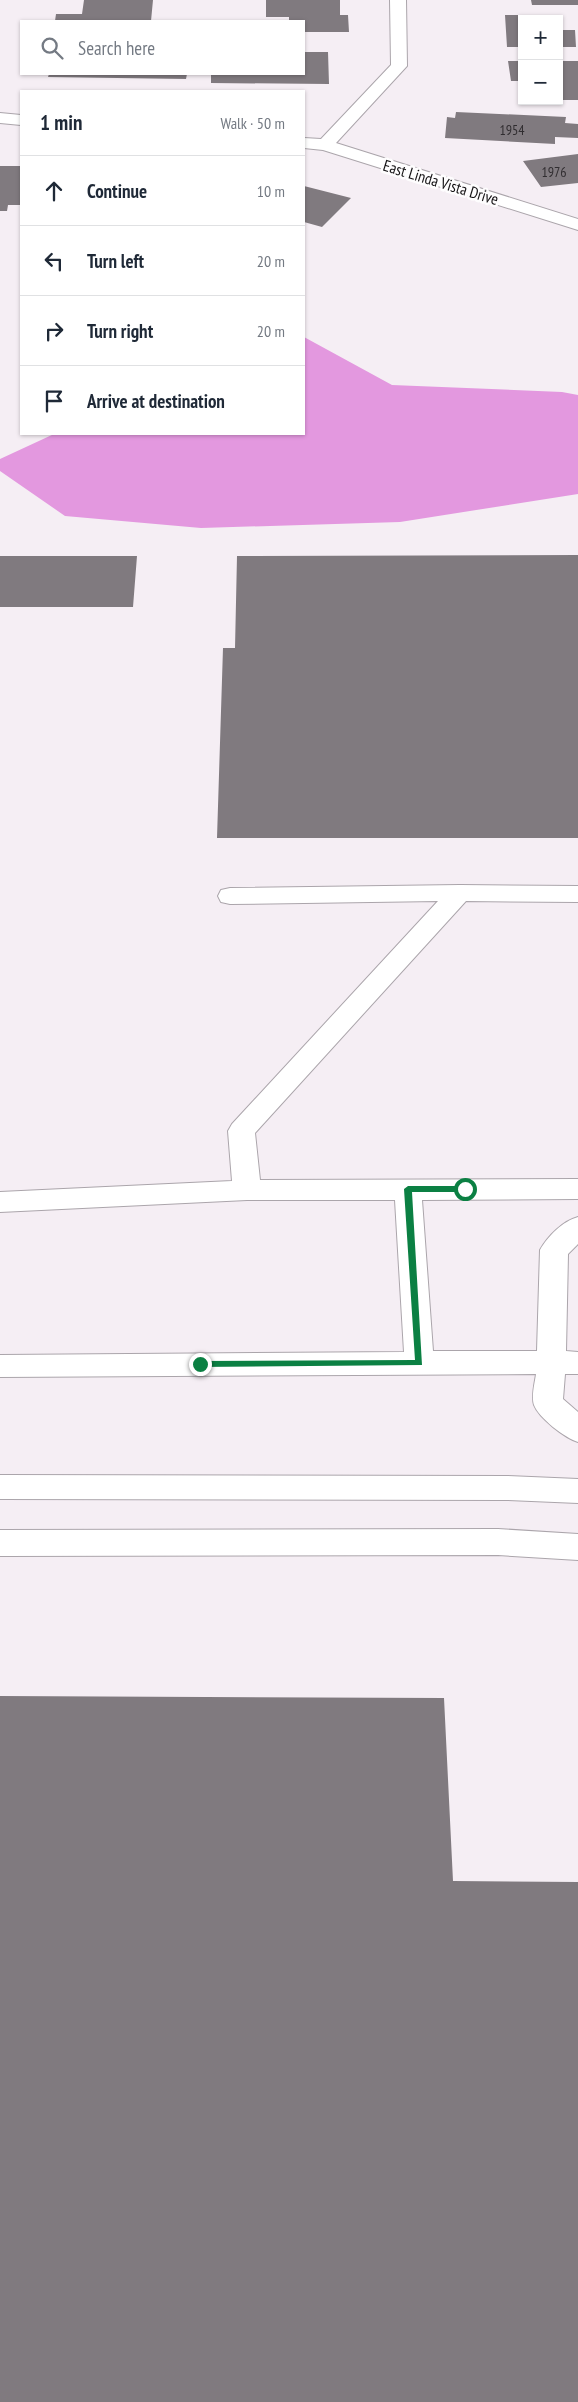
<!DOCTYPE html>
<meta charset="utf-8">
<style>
body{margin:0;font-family:"PT Sans Narrow",sans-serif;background:#f2f2f3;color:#1f2937}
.controls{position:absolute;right:15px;top:15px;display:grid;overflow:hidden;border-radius:0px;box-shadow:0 1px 4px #0004}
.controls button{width:45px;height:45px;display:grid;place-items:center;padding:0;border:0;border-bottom:1px solid #e0e1e3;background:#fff;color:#1f2937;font:25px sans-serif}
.stop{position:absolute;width:15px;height:15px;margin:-11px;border:4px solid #0b8043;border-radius:50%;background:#fff}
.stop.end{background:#0b8043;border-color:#fff;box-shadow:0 1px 5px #0008}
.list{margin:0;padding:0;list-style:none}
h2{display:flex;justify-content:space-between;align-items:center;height:65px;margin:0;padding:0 20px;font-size:21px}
h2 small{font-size:16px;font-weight:400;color:#747a83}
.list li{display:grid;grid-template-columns:32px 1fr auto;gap:15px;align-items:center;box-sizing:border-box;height:70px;padding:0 20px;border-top:1px solid #e0e1e3}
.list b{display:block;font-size:19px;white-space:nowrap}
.list em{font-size:16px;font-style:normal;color:#747a83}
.icon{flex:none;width:28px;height:28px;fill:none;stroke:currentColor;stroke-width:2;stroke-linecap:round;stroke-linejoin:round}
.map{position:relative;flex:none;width:578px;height:2402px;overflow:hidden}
.search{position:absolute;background:#fff;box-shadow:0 1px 4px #0004;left:20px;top:20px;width:285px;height:55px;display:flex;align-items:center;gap:12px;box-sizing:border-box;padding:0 18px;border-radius:0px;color:#747a83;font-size:19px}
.panel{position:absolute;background:#fff;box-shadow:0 1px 4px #0004;left:20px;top:90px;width:285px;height:345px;border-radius:0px}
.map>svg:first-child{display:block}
</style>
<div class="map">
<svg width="578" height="2402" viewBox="0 0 578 2402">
<rect width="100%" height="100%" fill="#f5eef4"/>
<!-- forest -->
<path fill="#e398df" d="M304 337 392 385 562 392 578 395V494L400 522 201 528 65 516 0 471V459L54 434H304Z"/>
<!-- building -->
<path fill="#807a7f" d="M84 0H153L151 21H55L56 14H82Z
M266 0H340V15H348L349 32H304V21H289V17H266Z
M531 0H578V5H532Z
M505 15H553L554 19H522V47H507Z
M559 30H575L576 47H559Z
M304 52H328L329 84 211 83V74H304Z
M508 61H522V81H511Z
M559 61H578V100H559Z
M49 74H187L186 79 48 77Z
M456 112 566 117 565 123 578 124V138L555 137V144L445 138 447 117 455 118Z
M578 154V183L541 187 523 161Z
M0 166H21V205H8L7 211H0Z
M304 186 351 198 322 227 304 222Z
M578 555V838H217L223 648H235L237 556Z
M0 556H137L133 607H0Z
M0 1696 444 1698 453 1881 578 1882V2402H0Z"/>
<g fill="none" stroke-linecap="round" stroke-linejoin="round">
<defs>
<path id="minor" d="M390 0H406L407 66 336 143 578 219V230L323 150 304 148V138L321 139 391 65Z
M0 113 21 115V125L0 123Z
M460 885 578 886V902L466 901 255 1133 260 1180 578 1179V1199L422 1200 433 1351H537L540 1250C548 1236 563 1221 578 1217V1244L568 1254 566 1351 578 1352V1374H565L563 1399 578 1412V1442C565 1438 539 1418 534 1405 531 1396 535 1382 536 1374L0 1377V1355L404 1352 395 1200H247L0 1212V1192L232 1181 228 1131 232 1124 438 901 230 904 221 902 218 896 221 890 230 888Z
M0 1475 508 1476 578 1479V1503L508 1500 0 1499Z
M498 1529 578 1534V1560L498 1555 0 1556V1530Z"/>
</defs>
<!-- minor casing -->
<use href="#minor" stroke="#aba5ab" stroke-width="2"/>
<!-- minor -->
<use href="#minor" fill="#fff" fill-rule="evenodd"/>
</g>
<!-- route -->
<path fill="#0b8043" d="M408 1186H465L469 1189 465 1192H412L422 1365 197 1367 195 1364 200 1361 415 1360 404 1189Z"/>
<g text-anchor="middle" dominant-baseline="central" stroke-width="5" stroke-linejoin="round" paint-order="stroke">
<!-- far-number labels -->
<g font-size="14" fill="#302d30">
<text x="512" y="130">1954</text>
<text x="554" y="172">1976</text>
</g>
<!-- far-street labels -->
<g font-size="16" fill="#151315" stroke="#fefdfe">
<text transform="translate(441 182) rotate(17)">East Linda Vista Drive</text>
</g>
</g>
</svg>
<div class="controls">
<button>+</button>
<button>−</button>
</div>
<div class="stop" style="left:465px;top:1189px"></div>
<div class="stop end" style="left:200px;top:1364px"></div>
<div class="search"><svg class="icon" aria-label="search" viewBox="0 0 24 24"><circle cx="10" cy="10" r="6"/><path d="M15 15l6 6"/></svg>Search here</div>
<section class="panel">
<h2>1 min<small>Walk · 50 m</small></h2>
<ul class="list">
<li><svg class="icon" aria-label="ahead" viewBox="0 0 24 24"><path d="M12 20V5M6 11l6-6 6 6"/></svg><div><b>Continue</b></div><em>10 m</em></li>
<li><svg class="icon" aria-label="left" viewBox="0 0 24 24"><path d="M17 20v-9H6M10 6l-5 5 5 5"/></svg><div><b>Turn left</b></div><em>20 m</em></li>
<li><svg class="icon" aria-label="right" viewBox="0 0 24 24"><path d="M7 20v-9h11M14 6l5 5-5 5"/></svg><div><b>Turn right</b></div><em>20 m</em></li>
<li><svg class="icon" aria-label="arrive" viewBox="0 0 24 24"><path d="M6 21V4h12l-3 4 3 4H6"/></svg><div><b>Arrive at destination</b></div></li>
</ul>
</section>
</div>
